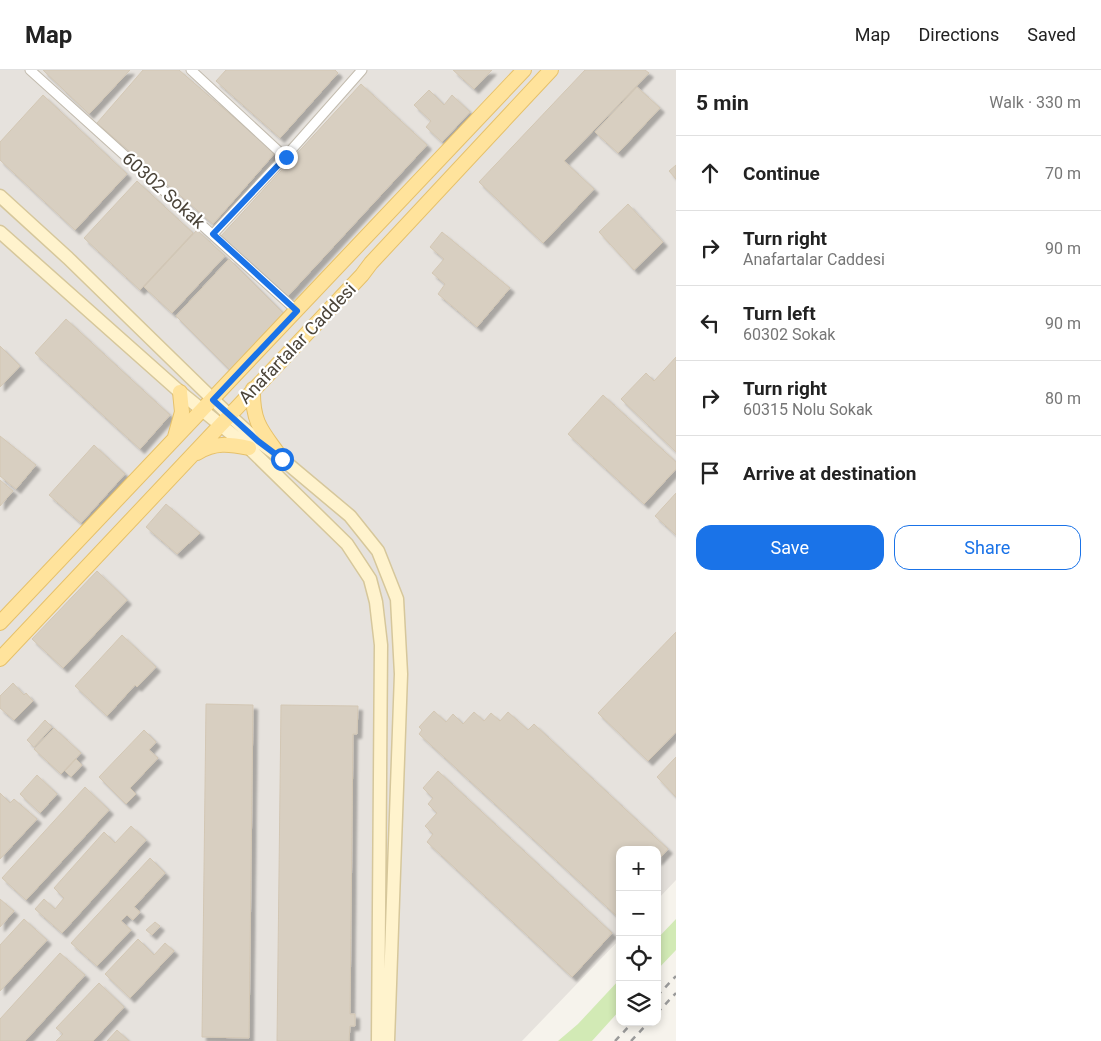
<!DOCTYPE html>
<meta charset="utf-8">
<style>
body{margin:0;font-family:Roboto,sans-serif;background:#f6f6f6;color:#222}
.controls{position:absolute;right:15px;bottom:15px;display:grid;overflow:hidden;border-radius:10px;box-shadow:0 2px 8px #0003}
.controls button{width:45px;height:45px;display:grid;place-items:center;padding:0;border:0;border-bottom:1px solid #e0e0e0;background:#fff;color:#222;font:25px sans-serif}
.stop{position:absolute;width:15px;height:15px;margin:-11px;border:4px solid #1a73e8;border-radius:50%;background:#fff}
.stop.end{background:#1a73e8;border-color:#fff;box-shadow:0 1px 5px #0008}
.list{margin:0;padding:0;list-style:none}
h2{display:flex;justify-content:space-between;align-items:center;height:65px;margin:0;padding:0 20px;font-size:21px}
h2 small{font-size:16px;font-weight:400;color:#767676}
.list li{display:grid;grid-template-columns:32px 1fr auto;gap:15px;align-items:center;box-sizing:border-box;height:75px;padding:0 20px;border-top:1px solid #e0e0e0}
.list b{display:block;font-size:19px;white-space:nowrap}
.list p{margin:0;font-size:16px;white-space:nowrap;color:#767676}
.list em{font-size:16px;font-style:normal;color:#767676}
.actions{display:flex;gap:10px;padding:15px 20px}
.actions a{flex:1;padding:11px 0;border:1px solid #1a73e8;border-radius:15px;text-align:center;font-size:18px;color:#1a73e8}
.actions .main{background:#1a73e8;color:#fff}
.icon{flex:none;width:28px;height:28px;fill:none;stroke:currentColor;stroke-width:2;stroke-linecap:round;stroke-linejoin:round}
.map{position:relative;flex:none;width:676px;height:971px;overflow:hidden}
header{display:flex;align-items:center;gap:30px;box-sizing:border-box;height:70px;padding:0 25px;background:#fff;border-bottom:1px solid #e0e0e0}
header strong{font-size:24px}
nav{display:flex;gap:28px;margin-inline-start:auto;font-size:18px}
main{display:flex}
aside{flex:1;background:#fff}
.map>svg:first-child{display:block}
</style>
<header>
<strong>Map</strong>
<nav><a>Map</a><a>Directions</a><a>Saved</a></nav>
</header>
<main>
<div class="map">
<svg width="676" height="971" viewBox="0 0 676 971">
<defs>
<filter id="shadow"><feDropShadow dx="4.5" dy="4.5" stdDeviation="1" flood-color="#0004"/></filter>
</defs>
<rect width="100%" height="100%" fill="#f6f3ec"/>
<!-- industrial -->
<path fill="#e6e2dd" d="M0 0H676V810L657 830V780H620V869L522 971H0Z"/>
<!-- green -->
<path fill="#d2eab5" d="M676 849V880L657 900V869Z
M620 909V940L592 971H558L578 954Z"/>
<!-- building -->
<path fill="#d8cfc1" stroke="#d3c7b4" filter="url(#shadow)" d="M43 0H130L89 44Z
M143 0H179L275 83 213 154 97 53Z
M226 0H335L338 3 280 68 216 11Z
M453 0H492L474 19Z
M585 0H645L649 3 564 91 594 119 543 173 479 112Z
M361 14 427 75 287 227 221 166Z
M637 17 660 38 618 83 595 62Z
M429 20 444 35 452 25 470 42 442 72 426 57 431 51 414 35Z
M43 25 127 104 75 160 0 90V72Z
M676 95V109L669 101Z
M137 111 193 163 140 220 84 168Z
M628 134 663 172 634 200 599 162Z
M197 160 225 186 172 243 144 217Z
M442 162 510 218 477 257 438 224 445 214 432 203 444 189 430 177Z
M229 189 283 243 230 300 176 246Z
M66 249 170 345 140 379 35 283Z
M0 276 20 296 0 317Z
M676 287V382L621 329 646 303 654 311Z
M603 325 676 392V399L644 434 568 364Z
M0 366 36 395 16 419 0 406Z
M94 375 125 404 81 453 49 425Z
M0 410 13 421 0 436Z
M676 423V465L655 446Z
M166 434 200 463 177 484 146 457Z
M97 501 127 530 63 598 32 569Z
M676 562V662L648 691 598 643Z
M122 565 156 597 137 617 135 615 107 646 75 616Z
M13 613 24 625 26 623 33 631 14 650 0 638V626Z
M206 634 253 635 249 968 202 967Z
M281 635 358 636 357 664H353L350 944H355V956H350L349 971H277Z
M434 641 446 652 453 644 463 654 474 642 484 651 491 643 500 651 508 642 528 660 534 654 668 779 657 791V780H620V849L419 664 422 660 419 657Z
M45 650 52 657 34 677 27 670Z
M54 658 81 683 61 704 34 679Z
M144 660 156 672 149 680 158 688 130 718 136 724 126 734 99 707Z
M676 687V727L657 707Z
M76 689 82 695 71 707 65 701Z
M438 701 612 863 572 907 427 772 433 764 425 756 437 743 428 734 433 728 423 718Z
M37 705 57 724 40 743 20 724Z
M85 717 109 740 26 830 2 808Z
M0 723 10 733 14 729 37 749 0 789Z
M131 756 146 770 62 863 35 839 44 829 55 839 64 828 54 818 104 762 115 773Z
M150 788 165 803 134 837 140 842 133 850 127 845 121 851 131 860 97 896 71 873Z
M0 829 14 841 0 857Z
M24 849 47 870 0 921V875Z
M155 852 160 856 152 865 146 860Z
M138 869 154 885 165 873 174 881 130 928 105 904Z
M60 883 85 905 25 971H0V949Z
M99 913 124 937 93 971H56L63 964 56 958Z
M117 960 129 971H107Z"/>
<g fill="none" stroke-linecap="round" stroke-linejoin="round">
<defs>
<path id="street" d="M30 0 297 241
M191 0 285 87
M213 164 285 87 362 0"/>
<path id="secondary" d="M0 126 68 188 229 345 258 371 282 389 350 446 378 481 397 529 401 604 388 971
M0 162 180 322 249 378 347 474 370 509 376 532 381 575 378 971"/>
<path id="primary" d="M253 319C252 354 263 362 282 389
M175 367 182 342 180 322
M197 383C215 372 229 374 249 378
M0 553 524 0
M0 589 362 205 371 193 551 0"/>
</defs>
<!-- street casing -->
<use href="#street" stroke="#c2bbae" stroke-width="11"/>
<!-- secondary casing -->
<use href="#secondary" stroke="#d6c79b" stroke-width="15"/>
<!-- primary casing -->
<use href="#primary" stroke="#e6c16a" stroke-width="16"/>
<!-- street -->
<use href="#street" stroke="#fff" stroke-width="9"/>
<!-- secondary -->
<use href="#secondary" stroke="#fff3cd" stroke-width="12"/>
<!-- primary -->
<use href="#primary" stroke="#ffe39c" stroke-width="14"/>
<!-- rail -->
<path stroke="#9a9a9a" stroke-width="2.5" stroke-dasharray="6 6" stroke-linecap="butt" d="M657 926 676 906
M657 943 676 923
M615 971 633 952
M631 971 649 952"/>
</g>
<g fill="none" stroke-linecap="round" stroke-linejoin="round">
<!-- route -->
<path stroke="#1a73e8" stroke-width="6" d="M282 389 258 371 213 330 297 241 213 164 286 87"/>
</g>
<g text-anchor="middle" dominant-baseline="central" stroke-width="4.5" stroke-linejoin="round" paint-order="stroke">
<!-- street labels -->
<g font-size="18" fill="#4b4439" stroke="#fff">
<text transform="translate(164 120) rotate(42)">60302 Sokak</text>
<text transform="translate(297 273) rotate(-46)">Anafartalar Caddesi</text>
</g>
</g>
</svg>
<div class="controls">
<button>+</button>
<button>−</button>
<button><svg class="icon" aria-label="locate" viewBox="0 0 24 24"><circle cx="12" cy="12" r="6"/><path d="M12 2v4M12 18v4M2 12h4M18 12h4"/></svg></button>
<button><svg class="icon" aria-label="layers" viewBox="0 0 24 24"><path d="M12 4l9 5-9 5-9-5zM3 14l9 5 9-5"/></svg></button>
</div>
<div class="stop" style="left:282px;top:389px"></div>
<div class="stop end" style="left:286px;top:87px"></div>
</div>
<aside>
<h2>5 min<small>Walk · 330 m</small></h2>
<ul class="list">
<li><svg class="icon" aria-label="ahead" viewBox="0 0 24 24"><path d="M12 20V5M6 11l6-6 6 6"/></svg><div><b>Continue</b></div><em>70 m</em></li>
<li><svg class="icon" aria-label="right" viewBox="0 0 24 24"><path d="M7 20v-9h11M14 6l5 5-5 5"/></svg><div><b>Turn right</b><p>Anafartalar Caddesi</p></div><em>90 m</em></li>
<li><svg class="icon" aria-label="left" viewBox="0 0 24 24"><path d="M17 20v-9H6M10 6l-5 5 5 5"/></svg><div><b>Turn left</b><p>60302 Sokak</p></div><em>90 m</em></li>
<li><svg class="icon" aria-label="right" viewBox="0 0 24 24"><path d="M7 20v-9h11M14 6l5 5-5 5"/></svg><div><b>Turn right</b><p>60315 Nolu Sokak</p></div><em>80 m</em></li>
<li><svg class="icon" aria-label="arrive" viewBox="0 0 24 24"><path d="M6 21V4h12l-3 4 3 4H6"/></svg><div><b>Arrive at destination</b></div></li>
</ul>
<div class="actions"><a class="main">Save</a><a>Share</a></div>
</aside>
</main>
